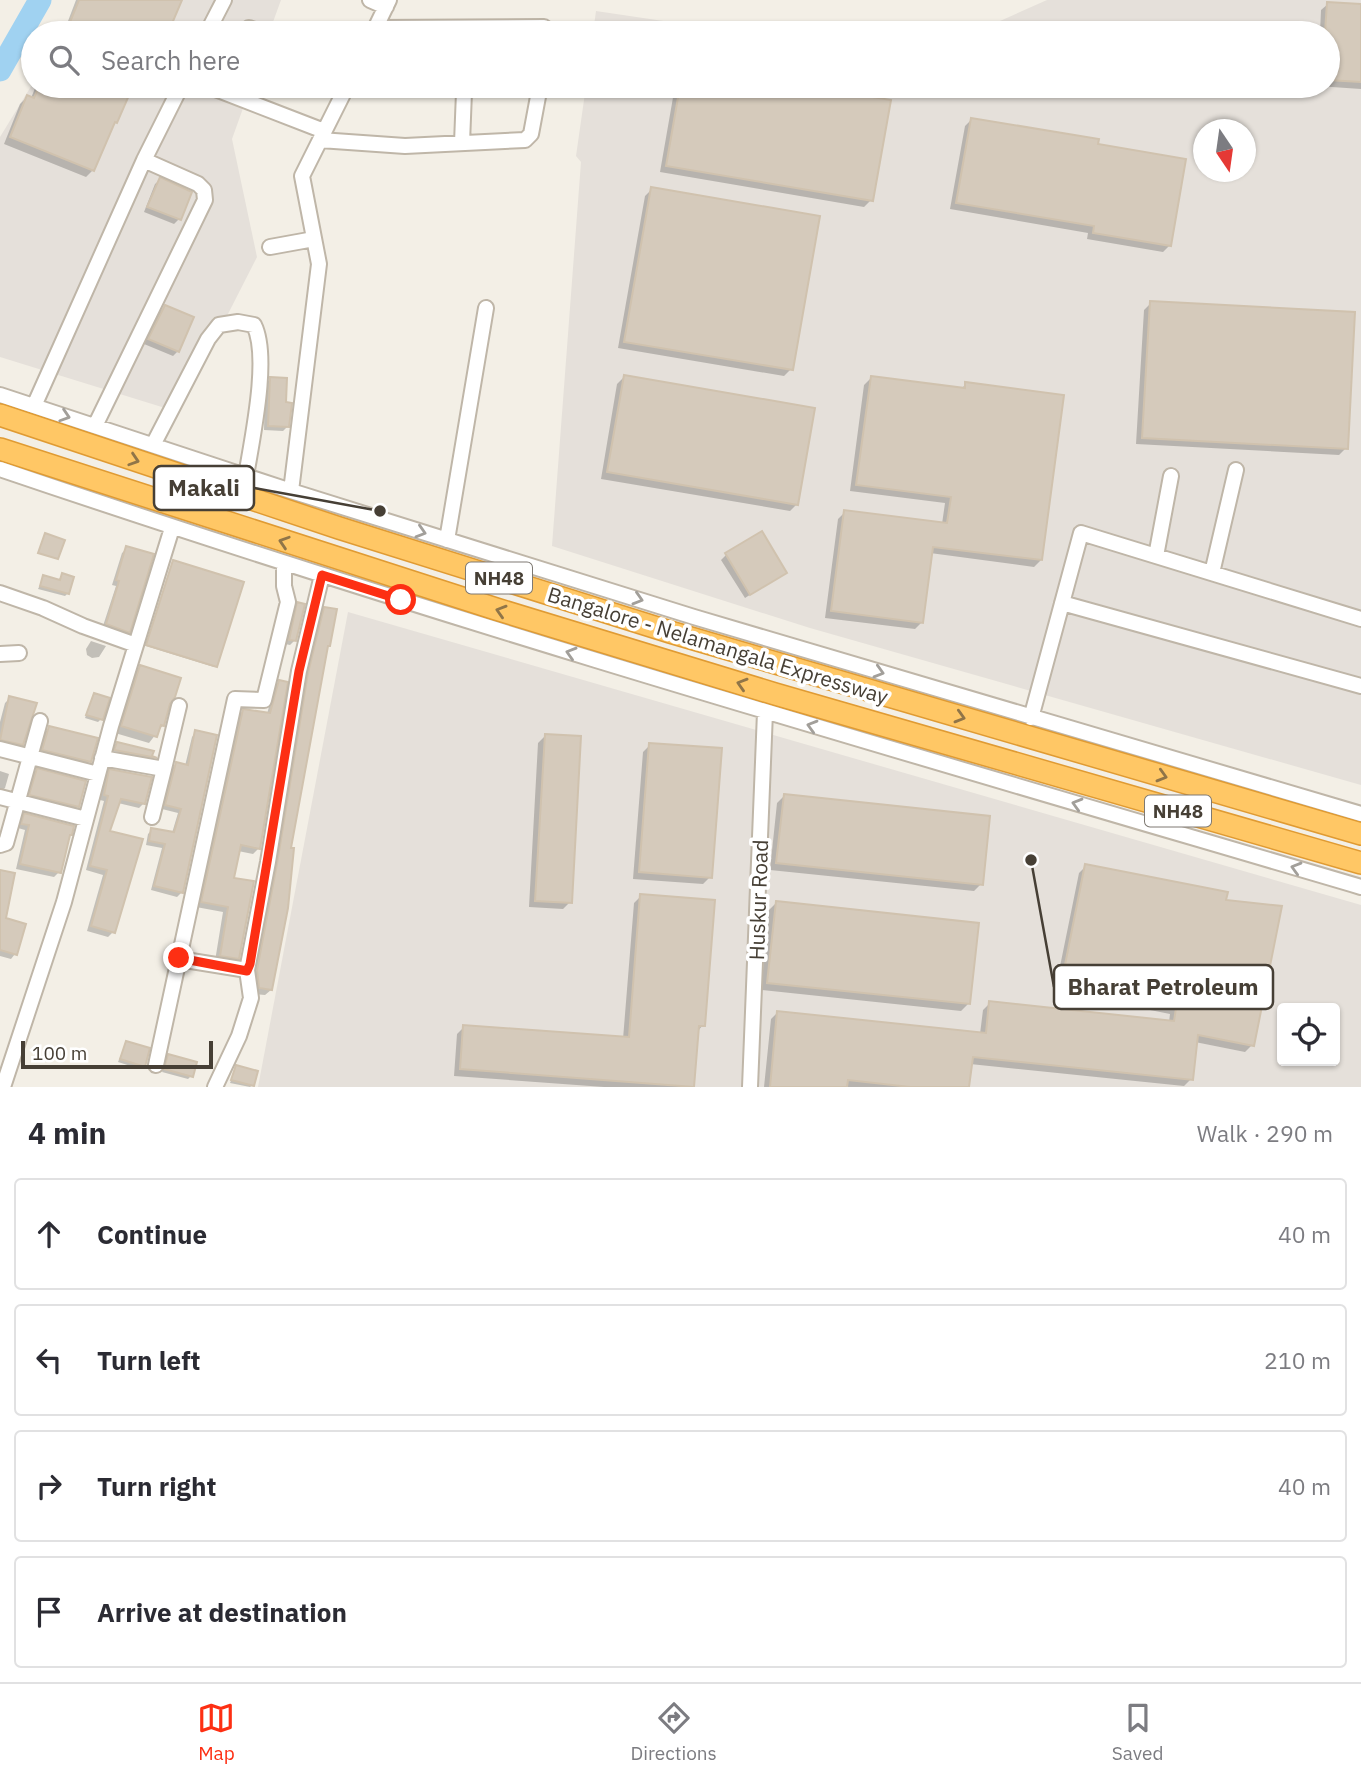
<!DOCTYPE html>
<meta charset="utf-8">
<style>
body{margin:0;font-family:"IBM Plex Sans",sans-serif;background:#f7f7f7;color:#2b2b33}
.controls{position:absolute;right:21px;bottom:21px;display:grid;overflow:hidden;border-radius:7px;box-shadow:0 2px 5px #0004}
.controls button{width:63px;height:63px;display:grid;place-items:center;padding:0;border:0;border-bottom:2px solid #e1e1e2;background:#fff;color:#2b2b33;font:35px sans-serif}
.compass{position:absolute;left:1193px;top:119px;width:63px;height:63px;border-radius:50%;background:#fff;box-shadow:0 2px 5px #0004;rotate:167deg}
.scale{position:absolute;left:21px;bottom:18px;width:192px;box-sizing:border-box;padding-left:7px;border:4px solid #463f35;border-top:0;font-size:19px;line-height:24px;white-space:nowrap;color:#463f35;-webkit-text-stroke:5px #fff;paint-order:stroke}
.stop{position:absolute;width:21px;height:21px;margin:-16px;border:5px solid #fd2f13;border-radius:50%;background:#fff}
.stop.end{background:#fd2f13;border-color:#fff;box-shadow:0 2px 7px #0008}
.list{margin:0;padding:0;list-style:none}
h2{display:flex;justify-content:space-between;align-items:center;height:91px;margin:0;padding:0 28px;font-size:30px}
h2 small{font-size:23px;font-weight:400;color:#7c7c81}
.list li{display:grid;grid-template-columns:46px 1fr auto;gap:21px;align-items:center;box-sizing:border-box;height:112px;margin:0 14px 14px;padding:0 14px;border:2px solid #e1e1e2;border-radius:7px}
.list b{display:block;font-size:26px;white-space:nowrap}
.list em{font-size:23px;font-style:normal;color:#7c7c81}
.icon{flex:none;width:38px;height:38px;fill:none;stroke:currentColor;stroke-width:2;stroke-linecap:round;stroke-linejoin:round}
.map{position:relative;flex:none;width:1361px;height:1087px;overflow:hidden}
.search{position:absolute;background:#fff;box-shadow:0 2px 5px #0004;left:21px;right:21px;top:21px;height:77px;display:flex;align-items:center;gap:18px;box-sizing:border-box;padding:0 24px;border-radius:38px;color:#7c7c81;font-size:26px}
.sheet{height:595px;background:#fff}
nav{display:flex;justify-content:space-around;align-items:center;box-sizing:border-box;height:98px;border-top:2px solid #e1e1e2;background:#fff;font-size:19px;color:#7c7c81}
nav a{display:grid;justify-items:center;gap:4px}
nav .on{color:#fd2f13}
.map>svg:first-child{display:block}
</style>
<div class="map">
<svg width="1361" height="1087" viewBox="0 0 1361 1087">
<rect width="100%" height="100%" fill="#f3efe6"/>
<!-- industrial -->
<path fill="#e5e0da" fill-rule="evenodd" d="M84 0H281L269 33H64Z
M1047 0H1361V785L810 628 552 546 581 162 576 156 586 86H1328V33H973ZM1204 130H1246V172H1204Z
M596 11 744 33H593Z
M33 83V86H251L232 139 257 257 178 412 0 357V137Z
M348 612 1361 905V1087H258ZM1282 1008H1335V1061H1282Z"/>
<!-- shadow -->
<path fill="#0003" d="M76 0H180L167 33H75L65 29Z
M1328 4 1361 6V89L1317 86H1328V33H1320L1321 10Z
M36 86H131L93 170 86 177 4 144 20 104 27 97 31 98Z
M675 86H796L888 101 871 200 864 207 660 172Z
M972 119 1096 146 1170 245 1163 252 1087 239 1088 233 950 209 965 126Z
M160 180 190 193 179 219 174 224 144 212 155 184Z
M652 189 791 369 784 376 618 348 645 196Z
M1151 303 1346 448 1339 455 1136 444 1144 310Z
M165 307 178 351 173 356 144 344 160 312Z
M624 377 797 504 790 511 601 479 617 384Z
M871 378 961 389 966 384 1041 560 1034 567 930 553 922 622 915 629 825 618 838 519 845 512 942 524 945 503 850 491 864 385Z
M270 379 284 404 288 426 283 431 264 430 265 384Z
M127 548 128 632 123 636 102 629 116 586 112 585 122 553Z
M726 555 785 572 745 598 721 560Z
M172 563 215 666 214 667 146 646Z
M62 575 68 593 65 596 38 589 44 577 59 581Z
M298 604 295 640 290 645 285 644 293 609Z
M325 609 271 990 265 995 254 994 252 977 303 680 319 615Z
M91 641 106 646 99 657 92 658 87 655 86 649Z
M140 667 168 703 163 725 149 743 115 733 133 674Z
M279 682 259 848 253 854 238 851 232 880 238 958 232 964 215 961 223 912 196 907 237 717 243 711 267 714 274 688Z
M94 695 101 719 98 722 85 718Z
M10 698 22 744 17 749 0 746V722L5 703Z
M49 728 90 761 85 766 38 755 44 733Z
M196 732 182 892 177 897 151 890 162 848 146 845 148 834 152 830 172 833 178 813 162 809 172 768 176 764 185 766 192 737Z
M545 736 570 902 563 909 529 907 538 743Z
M117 744 152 752 150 757 154 759 150 762 111 755Z
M650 745 710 877 703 884 633 879 643 752Z
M37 770 78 806 73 811 26 799 32 775Z
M0 771 9 774 5 788 0 792Z
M110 771 144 803 139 808 118 803 108 832 113 932 108 937 87 931 103 875 86 870 104 801 100 800 105 776Z
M784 796 981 884 974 891 770 870 777 803Z
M25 815 67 837 59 872 54 877 16 869 25 830 18 828 20 820Z
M1086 866 1224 901 1252 1045 1245 1052 1195 1042 1191 1079 1184 1086 970 1064 967 1087H764L771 1019 778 1012 980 1034 983 1010 990 1003 1169 1022 1170 1014 1055 991 1079 873Z
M0 872 4 920 15 954 11 959 0 956Z
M641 896 703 1025 697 1032 692 1087H604L454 1076 457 1034 464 1027 623 1039 634 903Z
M776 903 968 1004 961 1011 761 990 769 910Z
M126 1043 143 1066 140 1069 118 1062Z
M169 1056 191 1076 188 1079 162 1072Z
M237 1067 253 1085 250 1087 230 1083Z"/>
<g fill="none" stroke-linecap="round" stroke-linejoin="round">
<!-- river -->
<path stroke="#a0d2f1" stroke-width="23" d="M0 70 40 0"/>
</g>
<!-- building -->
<path fill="#d5cabb" stroke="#d0c2ae" stroke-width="2" d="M79 0H182L168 33H98L70 22Z
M1327 2 1361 4V82L1328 80V33H1325Z
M39 86H133L117 123 115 122 94 171 10 137 27 95 34 98Z
M680 86H807L891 100 873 201 666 166Z
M971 118 1099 139 1098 144 1186 159 1171 246 1093 233 1094 226 956 203Z
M160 177 192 192 181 220 147 207Z
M651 187 820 216 793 370 624 342Z
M1150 301 1355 312 1348 449 1142 438Z
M165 305 194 317 179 352 148 339Z
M624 375 815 408 798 505 607 472Z
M871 376 965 388V382L1064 395 1042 560 933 547 923 623 831 611 844 510 947 523 951 497 856 485Z
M270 377 287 378 286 402 292 403 289 427 268 426Z
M762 531 787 573 750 595 725 553Z
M45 533 65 540 58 559 38 553Z
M126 546 154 554 130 633 106 624 119 581 116 580Z
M173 560 244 582 217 667 146 645Z
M62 573 74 577 69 594 40 586 43 575 60 580Z
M297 602 305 604 296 641 289 640Z
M324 607 337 609 330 646H328L291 848H294L288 908 272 990 259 988 257 970 277 864 308 673Z
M140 665 181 678 175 697 170 704 164 726 161 725 157 737 121 726Z
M279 680 288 682 260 849 241 845 234 878 254 881 239 959 220 956 228 907 201 902 243 709 270 713Z
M94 693 110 698 103 720 86 715Z
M9 696 37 703 23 745 0 740Z
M49 726 98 738 91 762 42 750Z
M195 730 217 735 183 893 154 886 165 844 149 841 151 828 174 832 181 809 165 805 176 762 188 765Z
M545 734 581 736 572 903 535 901Z
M117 742 154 751 152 756 157 758 114 750Z
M649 743 722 748 712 878 639 872Z
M37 768 86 781 79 807 29 795Z
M109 769 152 777 145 804 121 799 110 831 143 839 115 933 91 926 107 870 90 866 108 796 104 795Z
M784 794 990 816 983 885 776 863Z
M24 813 74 826 72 835H70L61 873 20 864 29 825 21 824Z
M1085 864 1228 892 1226 900 1282 906 1254 1046 1198 1035 1193 1080 973 1057 969 1087H910L848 1080 847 1087H770L777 1011 986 1033 989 1001 1174 1021 1176 1008 1061 985Z
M0 870 15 873 6 918 26 924 17 955 0 950Z
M640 894 715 900 705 1026H699L694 1087 460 1069 463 1025 629 1037Z
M776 901 979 923 970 1004 767 983Z
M126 1041 150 1048 145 1067 120 1059Z
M168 1054 197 1062 193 1077 164 1069Z
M236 1065 258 1071 254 1086 231 1080Z"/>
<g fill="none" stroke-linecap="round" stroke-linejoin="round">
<defs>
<path id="minor" d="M370 0 386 7
M249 28 263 33
M375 28 544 27 550 33
M207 33 224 0
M373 33 389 0
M374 86H402
M213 88 324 131
M320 140 405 146 525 140 531 134 540 86
M462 143 464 92 470 88 539 89
M270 247 314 239
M0 395 291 491 694 617 1361 814
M34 406 144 160 181 86
M95 426 205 200 204 190 198 184 144 160
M153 445 208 339 219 325 238 322 254 325C270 357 252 439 246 476
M0 469C450 622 906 753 1361 887
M291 491 319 264 302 176 347 86
M447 540 486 308
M1156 556 1171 476
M1212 573 1236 470
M0 593 43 608 83 626 136 645
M1062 603 1361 686
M0 654 19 653
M1031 718 1081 533 1361 619
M0 749 98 774
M102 758 164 769 179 706
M0 797 86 819
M152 817 164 769
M0 845 6 843 40 721
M179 959 247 970 251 998 239 1036 215 1087
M247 970 268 862 299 671 322 575
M156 1065 235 699 264 700 288 602 284 586V563
M3 1087 64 902 111 726 172 528
M750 1087 765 712"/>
<path id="highway" d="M0 415 339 528 670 632 1361 834
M0 449 496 609 775 694 1361 863"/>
</defs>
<!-- minor casing -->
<use href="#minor" stroke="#bfb6a8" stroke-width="18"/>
<!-- highway casing -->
<use href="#highway" stroke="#e09b33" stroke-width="24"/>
<!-- minor -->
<use href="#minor" stroke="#fff" stroke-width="14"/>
<!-- highway -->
<use href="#highway" stroke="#ffc765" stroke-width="21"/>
</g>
<!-- one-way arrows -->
<defs><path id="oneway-chevron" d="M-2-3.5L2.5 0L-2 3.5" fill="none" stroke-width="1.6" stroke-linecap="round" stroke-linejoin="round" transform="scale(1.75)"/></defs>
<g stroke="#a29f9a">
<use href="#oneway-chevron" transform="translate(65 416) rotate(18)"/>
<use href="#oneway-chevron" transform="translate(421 532) rotate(17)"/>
<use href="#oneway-chevron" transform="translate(638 599) rotate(17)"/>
<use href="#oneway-chevron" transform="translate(571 653) rotate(-163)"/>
<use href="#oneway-chevron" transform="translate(879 672) rotate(16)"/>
<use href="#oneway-chevron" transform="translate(812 726) rotate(-164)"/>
<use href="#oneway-chevron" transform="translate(1077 804) rotate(-164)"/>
<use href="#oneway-chevron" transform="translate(1296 868) rotate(-164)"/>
</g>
<g stroke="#907548">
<use href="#oneway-chevron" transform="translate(134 460) rotate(18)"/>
<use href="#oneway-chevron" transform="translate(284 542) rotate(-162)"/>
<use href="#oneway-chevron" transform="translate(501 611) rotate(-163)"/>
<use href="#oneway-chevron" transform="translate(742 684) rotate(-163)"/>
<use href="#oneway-chevron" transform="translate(960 717) rotate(16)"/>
<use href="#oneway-chevron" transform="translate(1162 776) rotate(16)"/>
</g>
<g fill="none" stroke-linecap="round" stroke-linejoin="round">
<!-- route -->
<path stroke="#fd2f13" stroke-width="9" d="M179 958 247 971 250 964 299 671 322 575 401 600"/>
</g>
<g text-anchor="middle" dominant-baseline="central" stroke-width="7" stroke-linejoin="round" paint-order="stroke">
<!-- shield labels -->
<g fill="#fff" stroke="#7e7972" stroke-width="2">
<rect x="466" y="562.5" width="66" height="31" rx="5"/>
<rect x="1145" y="795.5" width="66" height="31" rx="5"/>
</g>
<g font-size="19" font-weight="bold" fill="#463f35">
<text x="499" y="578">NH48</text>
<text x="1178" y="811">NH48</text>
</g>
<!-- street labels -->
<g font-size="21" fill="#463f35" stroke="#fff">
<text transform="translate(718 645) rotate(17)">Bangalore - Nelamangala Expressway</text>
<text transform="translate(758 900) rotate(-88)">Huskur Road</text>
</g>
</g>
<!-- callouts -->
<path fill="none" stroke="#463f35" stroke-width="2.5" d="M380 511L254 488M1031 860L1054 987"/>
<g fill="#463f35" stroke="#fff" stroke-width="2.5">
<circle cx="380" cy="511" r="7"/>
<circle cx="1031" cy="860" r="7"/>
</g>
<g fill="#fff" stroke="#463f35" stroke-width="2.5">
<rect x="154" y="466" width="100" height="44" rx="7"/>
<rect x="1054" y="965" width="219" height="44" rx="7"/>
</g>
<g font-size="23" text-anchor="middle" font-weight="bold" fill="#463f35">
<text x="204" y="496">Makali</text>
<text x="1163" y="995">Bharat Petroleum</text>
</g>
</svg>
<div class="controls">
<button><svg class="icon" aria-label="locate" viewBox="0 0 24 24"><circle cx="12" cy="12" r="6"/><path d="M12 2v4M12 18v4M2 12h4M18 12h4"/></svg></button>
</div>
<svg class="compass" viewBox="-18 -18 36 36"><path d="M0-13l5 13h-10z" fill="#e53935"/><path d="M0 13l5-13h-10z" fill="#7c7c81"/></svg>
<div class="scale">100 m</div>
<div class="stop" style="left:401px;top:600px"></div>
<div class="stop end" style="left:179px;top:958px"></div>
<div class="search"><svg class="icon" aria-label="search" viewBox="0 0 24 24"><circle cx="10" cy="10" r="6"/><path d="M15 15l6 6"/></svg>Search here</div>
</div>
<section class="sheet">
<h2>4 min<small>Walk · 290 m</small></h2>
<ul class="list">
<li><svg class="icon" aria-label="ahead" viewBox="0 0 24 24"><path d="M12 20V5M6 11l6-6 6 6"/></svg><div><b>Continue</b></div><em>40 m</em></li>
<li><svg class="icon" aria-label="left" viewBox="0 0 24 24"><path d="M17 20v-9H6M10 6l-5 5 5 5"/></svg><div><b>Turn left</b></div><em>210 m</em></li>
<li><svg class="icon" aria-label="right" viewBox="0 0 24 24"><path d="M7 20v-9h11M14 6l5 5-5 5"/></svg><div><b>Turn right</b></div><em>40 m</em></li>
<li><svg class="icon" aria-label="arrive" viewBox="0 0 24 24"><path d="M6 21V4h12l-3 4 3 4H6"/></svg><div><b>Arrive at destination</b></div></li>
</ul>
</section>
<nav>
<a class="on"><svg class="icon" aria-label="map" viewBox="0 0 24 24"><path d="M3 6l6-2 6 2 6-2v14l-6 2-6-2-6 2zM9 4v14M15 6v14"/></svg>Map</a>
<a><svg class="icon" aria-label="directions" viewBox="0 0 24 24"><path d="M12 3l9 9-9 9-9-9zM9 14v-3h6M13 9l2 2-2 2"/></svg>Directions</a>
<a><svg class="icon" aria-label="saved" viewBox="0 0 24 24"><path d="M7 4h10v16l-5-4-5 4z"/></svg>Saved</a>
</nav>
